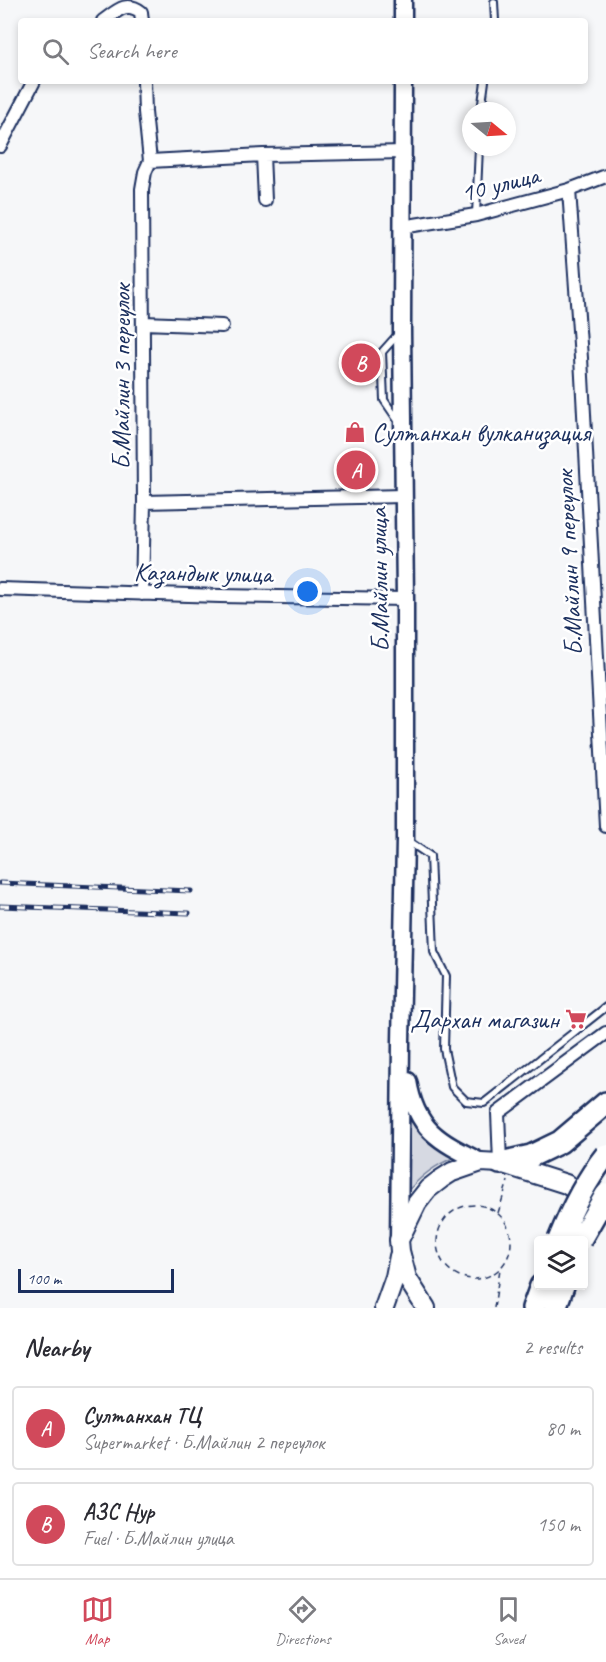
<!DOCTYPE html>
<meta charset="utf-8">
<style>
body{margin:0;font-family:Caveat,sans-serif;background:#f2f2f3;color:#2b2b33}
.controls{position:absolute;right:18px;bottom:18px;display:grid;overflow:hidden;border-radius:6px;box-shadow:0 3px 9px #0003}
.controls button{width:54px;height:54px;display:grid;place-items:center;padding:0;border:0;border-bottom:2px solid #e1e1e2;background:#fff;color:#2b2b33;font:30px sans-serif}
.compass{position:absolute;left:462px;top:102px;width:54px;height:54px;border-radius:50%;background:#fff;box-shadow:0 3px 9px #0003;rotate:108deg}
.scale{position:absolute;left:18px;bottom:15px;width:156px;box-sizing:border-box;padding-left:6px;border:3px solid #1b2f5e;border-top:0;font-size:16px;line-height:21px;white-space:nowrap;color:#1b2f5e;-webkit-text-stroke:4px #fff;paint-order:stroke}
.you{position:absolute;left:308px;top:592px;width:21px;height:21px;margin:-15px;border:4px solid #fff;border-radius:50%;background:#1a73e8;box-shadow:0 0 0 9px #1a73e833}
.badge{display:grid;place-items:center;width:39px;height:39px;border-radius:50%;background:#d1495b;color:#fff;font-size:20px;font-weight:700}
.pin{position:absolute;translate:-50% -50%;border:3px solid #fff;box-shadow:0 2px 6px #0006}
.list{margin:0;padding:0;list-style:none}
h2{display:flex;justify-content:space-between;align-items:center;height:78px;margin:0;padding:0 24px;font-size:26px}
h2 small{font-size:20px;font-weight:400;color:#7c7c81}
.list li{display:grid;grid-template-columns:39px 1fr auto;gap:18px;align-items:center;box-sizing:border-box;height:84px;margin:0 12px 12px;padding:0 12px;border:2px solid #e1e1e2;border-radius:6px}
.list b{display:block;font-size:22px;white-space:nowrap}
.list p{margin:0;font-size:20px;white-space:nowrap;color:#7c7c81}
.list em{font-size:20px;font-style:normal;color:#7c7c81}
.icon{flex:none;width:33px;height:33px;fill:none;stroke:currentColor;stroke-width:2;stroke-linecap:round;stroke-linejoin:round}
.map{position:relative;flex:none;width:606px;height:1308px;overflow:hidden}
.search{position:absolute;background:#fff;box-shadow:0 3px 9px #0003;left:18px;right:18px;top:18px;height:66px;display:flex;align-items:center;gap:15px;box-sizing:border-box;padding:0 21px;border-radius:6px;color:#7c7c81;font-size:22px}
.sheet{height:270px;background:#fff}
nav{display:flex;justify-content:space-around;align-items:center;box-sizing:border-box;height:84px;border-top:2px solid #e1e1e2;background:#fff;font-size:16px;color:#7c7c81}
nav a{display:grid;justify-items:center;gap:3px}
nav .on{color:#d1495b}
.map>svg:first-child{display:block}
</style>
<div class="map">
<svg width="606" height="1308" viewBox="0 0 606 1308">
<rect width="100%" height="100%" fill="#f6f7f9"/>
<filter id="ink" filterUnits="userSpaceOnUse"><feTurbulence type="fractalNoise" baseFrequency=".0167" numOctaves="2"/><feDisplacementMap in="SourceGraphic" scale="12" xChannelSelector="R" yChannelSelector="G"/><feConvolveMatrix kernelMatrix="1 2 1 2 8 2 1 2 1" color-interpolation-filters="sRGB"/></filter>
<g filter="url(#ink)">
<!-- green -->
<path fill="#d6d9e2" stroke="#7884a0" stroke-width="1.5" d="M407 1113 420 1134 439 1149 455 1157C434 1166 422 1175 406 1193Z"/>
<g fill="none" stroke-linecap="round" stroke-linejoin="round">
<defs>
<path id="lane" d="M494 2 495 21
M481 111 485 81
M476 215 479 147
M399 422 384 400 382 352 399 333
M408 841 430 856 434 952 446 976 444 1049 452 1087 466 1101 484 1103 606 1007"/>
<path id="street" d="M103 21C116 12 126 0 141 12L142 21
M144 81 145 112 150 161
M0 146 34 81
M263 155 265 200
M150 161 263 155 404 152
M569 190 581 358 606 826
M402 227 476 215 569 190 606 176
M144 323 222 326
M144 502 403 496
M0 589 220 596 405 599
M142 594 144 502 142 189 145 172 150 161
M500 1163 498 1113 606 1033"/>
<path id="secondary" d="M403 0V21
M408 1081C416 1130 439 1141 481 1162
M399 1240 401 1042 405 840V599L402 330 403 81"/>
<path id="primary" d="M384 1308 395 1277 399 1256
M426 1308 407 1278 400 1251 399 1240 417 1203 428 1189 441 1179 452 1172 481 1162 500 1163 566 1184 592 1201"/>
<path id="highway" d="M500 1163 531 1156 560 1142 606 1103
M533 1308 541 1286
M555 1308 563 1286"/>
</defs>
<!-- lane casing -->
<use href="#lane" stroke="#1b2f5e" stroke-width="10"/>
<!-- street casing -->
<use href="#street" stroke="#1b2f5e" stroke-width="16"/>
<!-- secondary casing -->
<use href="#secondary" stroke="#1b2f5e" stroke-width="21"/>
<!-- primary casing -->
<use href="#primary" stroke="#1b2f5e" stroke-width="22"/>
<!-- highway casing -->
<use href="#highway" stroke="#1b2f5e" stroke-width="26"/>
<!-- path -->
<path stroke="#1b2f5e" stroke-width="1.5" stroke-dasharray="6 4.5" stroke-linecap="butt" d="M437 1242a37 37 0 1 1 74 0a37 37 0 1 1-74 0Z
M498 1213 508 1181
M494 1308 500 1269"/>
<!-- lane -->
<use href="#lane" stroke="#fff" stroke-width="6"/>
<!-- street -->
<use href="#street" stroke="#fff" stroke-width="12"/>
<!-- secondary -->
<use href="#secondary" stroke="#fff" stroke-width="16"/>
<!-- primary -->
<use href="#primary" stroke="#fff" stroke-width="18"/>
<!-- highway -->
<use href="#highway" stroke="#fff" stroke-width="21"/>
<defs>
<path id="rail" d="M0 883 191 891
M0 906 189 913"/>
</defs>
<!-- rail casing -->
<use href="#rail" stroke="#1b2f5e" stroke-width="5"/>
<!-- rail -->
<use href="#rail" stroke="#fff" stroke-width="3" stroke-dasharray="9" stroke-linecap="butt"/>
<defs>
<path id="highway-bridge" d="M559 1240C571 1210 586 1180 606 1155
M580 1240 606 1195"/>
</defs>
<!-- highway-bridge casing -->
<use href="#highway-bridge" stroke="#1b2f5e" stroke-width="26" stroke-linecap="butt"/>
<!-- highway-bridge -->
<use href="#highway-bridge" stroke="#fff" stroke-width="21"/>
</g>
</g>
<!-- icons -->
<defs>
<symbol id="shop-bare" viewBox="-9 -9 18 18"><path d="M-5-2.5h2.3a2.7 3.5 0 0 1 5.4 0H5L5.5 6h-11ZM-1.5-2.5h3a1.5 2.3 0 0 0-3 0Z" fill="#d1495b" stroke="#fff" stroke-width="2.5" paint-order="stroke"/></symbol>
<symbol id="supermarket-bare" viewBox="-9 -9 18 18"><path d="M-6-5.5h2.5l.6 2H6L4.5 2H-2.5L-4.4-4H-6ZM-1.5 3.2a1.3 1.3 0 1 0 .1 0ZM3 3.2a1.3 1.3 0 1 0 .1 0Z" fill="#d1495b" stroke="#fff" stroke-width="2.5" paint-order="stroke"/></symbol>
</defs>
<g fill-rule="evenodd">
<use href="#shop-bare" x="340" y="417" width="30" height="30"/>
<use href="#supermarket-bare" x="561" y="1004" width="30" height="30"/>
</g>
<g text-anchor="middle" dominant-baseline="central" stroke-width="5" stroke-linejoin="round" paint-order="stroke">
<!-- street labels -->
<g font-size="26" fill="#1b2f5e" stroke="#fff">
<text transform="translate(500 184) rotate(-14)">10 улица</text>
<text transform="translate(121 377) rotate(-90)">Б.Майлин 3 переулок</text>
<text transform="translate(569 563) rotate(-93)">Б.Майлин 9 переулок</text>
<text transform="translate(203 573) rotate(1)">Казандык улица</text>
<text transform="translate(379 580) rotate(-91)">Б.Майлин улица</text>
</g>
<!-- poi labels -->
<g font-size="26" fill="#1b2f5e" stroke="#fff" text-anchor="start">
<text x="372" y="432">Султанхан вулканизация</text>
<text x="559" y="1019" text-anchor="end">Дархан магазин</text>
</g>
</g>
</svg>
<div class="controls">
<button><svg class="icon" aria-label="layers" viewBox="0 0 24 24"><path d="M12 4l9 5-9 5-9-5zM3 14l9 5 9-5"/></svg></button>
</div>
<svg class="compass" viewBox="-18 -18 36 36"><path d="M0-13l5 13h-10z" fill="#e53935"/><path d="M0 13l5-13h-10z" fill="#7c7c81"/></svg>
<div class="scale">100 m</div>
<div class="you"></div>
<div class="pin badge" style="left:356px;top:470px">A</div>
<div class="pin badge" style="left:361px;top:363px">B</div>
<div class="search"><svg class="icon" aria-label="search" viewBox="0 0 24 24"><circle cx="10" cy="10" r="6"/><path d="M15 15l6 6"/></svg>Search here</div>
</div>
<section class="sheet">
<h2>Nearby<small>2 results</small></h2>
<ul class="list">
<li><span class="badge">A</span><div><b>Султанхан ТЦ</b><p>Supermarket · Б.Майлин 2 переулок</p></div><em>80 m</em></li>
<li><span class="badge">B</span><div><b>АЗС Нур</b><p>Fuel · Б.Майлин улица</p></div><em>150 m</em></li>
</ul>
</section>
<nav>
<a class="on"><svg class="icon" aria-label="map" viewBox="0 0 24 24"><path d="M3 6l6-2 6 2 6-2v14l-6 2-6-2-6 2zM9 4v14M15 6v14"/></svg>Map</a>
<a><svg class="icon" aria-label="directions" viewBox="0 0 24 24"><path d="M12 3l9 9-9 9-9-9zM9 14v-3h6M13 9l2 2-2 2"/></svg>Directions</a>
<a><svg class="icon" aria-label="saved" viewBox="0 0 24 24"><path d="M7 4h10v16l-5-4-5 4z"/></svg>Saved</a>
</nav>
